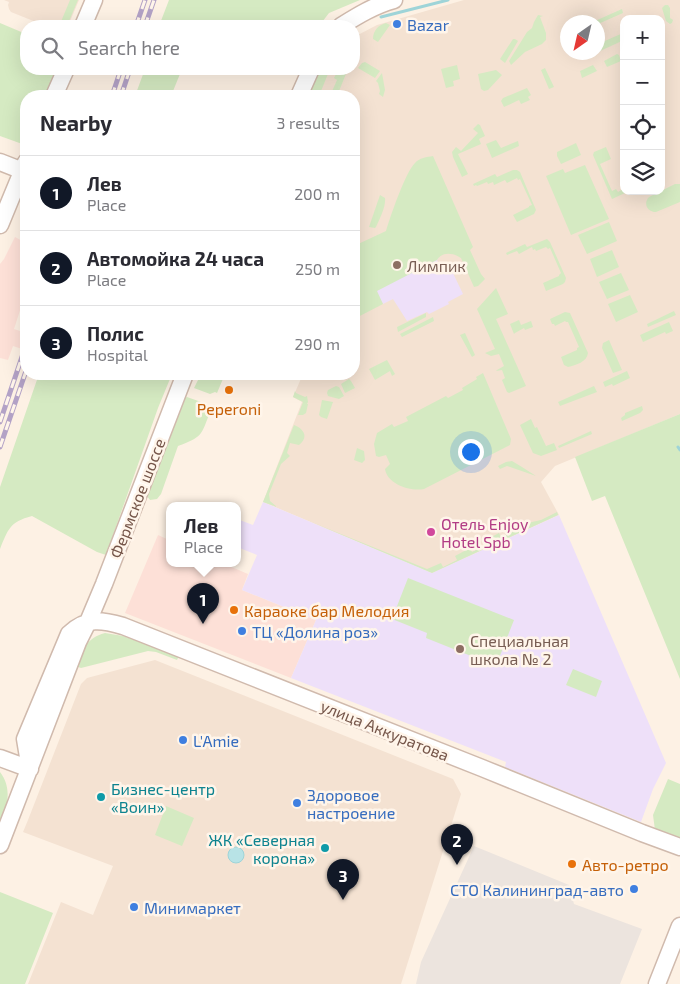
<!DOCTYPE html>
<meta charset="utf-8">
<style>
body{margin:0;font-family:"Exo 2",sans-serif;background:#f2f2f3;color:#2b2b33}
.controls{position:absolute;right:15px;top:15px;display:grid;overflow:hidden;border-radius:10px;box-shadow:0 5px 20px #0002}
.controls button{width:45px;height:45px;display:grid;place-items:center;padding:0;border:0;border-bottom:1px solid #e1e1e2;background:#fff;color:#2b2b33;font:25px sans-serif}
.compass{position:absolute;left:560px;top:15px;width:45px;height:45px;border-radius:50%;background:#fff;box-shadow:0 5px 20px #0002;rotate:214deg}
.you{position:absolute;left:470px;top:451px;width:18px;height:18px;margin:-12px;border:4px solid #fff;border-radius:50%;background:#1a73e8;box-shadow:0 0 0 8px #1a73e833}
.badge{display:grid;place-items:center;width:32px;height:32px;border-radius:50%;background:#111827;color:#fff;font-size:16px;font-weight:700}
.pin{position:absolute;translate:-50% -41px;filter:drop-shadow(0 1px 2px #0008)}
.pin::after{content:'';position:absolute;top:26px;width:18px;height:15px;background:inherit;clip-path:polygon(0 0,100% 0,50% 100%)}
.popup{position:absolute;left:166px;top:502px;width:75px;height:65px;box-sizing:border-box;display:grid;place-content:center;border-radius:10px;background:#fff;filter:drop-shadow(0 1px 4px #0005);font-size:16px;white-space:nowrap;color:#7c7c81}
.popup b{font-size:19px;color:#2b2b33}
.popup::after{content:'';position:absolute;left:50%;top:100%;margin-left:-10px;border:10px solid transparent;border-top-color:#fff}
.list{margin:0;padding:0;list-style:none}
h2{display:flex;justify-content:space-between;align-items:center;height:65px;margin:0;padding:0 20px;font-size:21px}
h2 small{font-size:16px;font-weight:400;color:#7c7c81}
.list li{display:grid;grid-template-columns:32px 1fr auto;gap:15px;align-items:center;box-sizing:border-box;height:75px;padding:0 20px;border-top:1px solid #e1e1e2}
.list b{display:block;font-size:19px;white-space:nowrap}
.list p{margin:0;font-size:16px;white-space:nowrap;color:#7c7c81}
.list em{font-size:16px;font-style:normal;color:#7c7c81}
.icon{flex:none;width:28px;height:28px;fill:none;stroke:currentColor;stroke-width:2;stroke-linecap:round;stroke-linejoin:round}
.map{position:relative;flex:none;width:680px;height:984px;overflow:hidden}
.search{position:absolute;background:#fff;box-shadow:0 5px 20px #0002;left:20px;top:20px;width:340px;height:55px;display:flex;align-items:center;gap:12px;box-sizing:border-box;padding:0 18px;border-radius:20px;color:#7c7c81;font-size:19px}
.panel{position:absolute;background:#fff;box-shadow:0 5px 20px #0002;left:20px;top:90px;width:340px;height:290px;border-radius:20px}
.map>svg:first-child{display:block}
</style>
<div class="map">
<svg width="680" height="984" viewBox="0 0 680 984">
<rect width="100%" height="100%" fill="#fdf1e4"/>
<!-- residential -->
<path fill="#f4e2d2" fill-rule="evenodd" d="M4 0H79L68 26H46L11 12 9 9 8 5 9 2Z
M464 0H680V414L555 466 541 482 559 515 432 573 263 502 302 402 293 397 303 374H354V96H317L328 69H354V37L377 25ZM624 19H661V191H624ZM568 22H598V52H568Z
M155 660 453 779 461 794 401 984H28L61 902 93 915 113 866 23 832 28 820 81 684 87 678Z"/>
<!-- commercial -->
<path fill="#fde0d7" d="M15 237 26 243V292L14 329 26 333V338L22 349 13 346 8 360 0 358V264L4 259Z
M158 535 169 540V563H222L248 574 242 590 316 620 291 678 125 613Z"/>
<!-- industrial -->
<path fill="#ece4de" d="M474 846 569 885 574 904 642 929 620 984H416L421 962Z"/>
<!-- education -->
<path fill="#eee0f9" d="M354 254 439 257 437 260 443 274 452 271 463 294 448 302 449 304 429 314 427 312 407 321 393 299 383 304Z
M263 502 432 573 559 515 666 763 653 789 641 822 505 767 506 762 291 678 316 620 242 590 257 555 237 547V519L253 525Z"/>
<!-- green -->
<path fill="#d5eac2" d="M70 0H78L67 26 60 24Z
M169 0H360L329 13 319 26H159Z
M665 5H668L670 8V18L673 20 672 23 670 24 666 21 662 8Z
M622 9 623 13 598 24V22H596L595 21Z
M538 15 543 16 540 17 546 33V40L542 44 525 52 511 65 509 61 527 32 532 28 534 22Z
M0 23 26 34V69H58L46 96H26L25 145 0 136Z
M386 23 390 25 378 42 373 39C373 31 378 25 386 23Z
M623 33 624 40 598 52V44Z
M513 39H515L518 41 505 63 500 59Z
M617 54 619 55 621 61 607 67 604 61Z
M365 62 380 71 375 78 358 68 362 63Z
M457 65 460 79 453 81 454 86 446 88 441 69Z
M593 65 597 71 582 78 580 71Z
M545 68 554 87 549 89 541 70Z
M145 69H182L171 96H135Z
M320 69H330L319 96H308Z
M341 69H348L337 96H330L337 80 334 78 337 72 339 73Z
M496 70 502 75 488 90 484 91 481 89 478 74Z
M382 73 385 90 383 97 379 94 380 91 378 83 376 81Z
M527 88 531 95 528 97 530 100 521 104 519 100 504 107 501 101 503 98Z
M478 124 480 125 485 136 479 139 481 144 458 154 468 174 462 177 453 157 452 152 456 147 461 151 478 133 473 129Z
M496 140 501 148 518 141 519 146 492 158 486 144Z
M576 143 581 155 561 164 557 156V152Z
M606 147 611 159 600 164 612 191 616 189 618 192 623 189 625 193 612 199 593 155 594 152Z
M433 156 473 247 470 250 481 274 485 279 478 286 474 287 461 258C454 253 442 251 437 260L377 291 383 304 354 319V250L356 245 386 231C390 217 406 171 415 163 419 158 427 157 433 156Z
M585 165 609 219 571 235 546 176 563 169 565 173Z
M513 170H517L520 172 536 210 534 214 517 222 513 215 529 207V206L532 205 520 179 518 180 517 178 507 183 505 180 494 185 493 182 488 184 487 182 477 186 476 185 474 186 473 184 495 174 497 177Z
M675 184H680V202L656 212C647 212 643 203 649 197Z
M380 195 385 198C386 207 380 218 376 227L375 228 369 227Z
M609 222 617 241 587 254 578 235Z
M547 239 550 242 566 278 565 282 563 284 546 291 543 283 559 276V275L561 273 550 248 548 249 546 247 536 251 535 249 533 250 532 247 519 254 517 251 507 255 506 253 525 244 527 247Z
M612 250 619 267 597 277 590 259Z
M621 273 629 290 607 299 599 282Z
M496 288 508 314 496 319 526 386 509 393 507 392 502 380 505 378 502 370 496 371 497 370 504 366 499 354 491 356 485 353 495 349 477 309Z
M630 295 638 312 616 322 608 304Z
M674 311 676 315 648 327 647 324Z
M565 312 570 313 588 353C587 362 576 365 568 367L564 365 561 357 577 350V348L579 347 568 322H566L565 321 555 326 554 324H552L550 319Z
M426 313V317L398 332 397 327Z
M433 317 434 321 402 337 400 334Z
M519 320 521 325 531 321 533 327 525 330 524 328 515 333 514 334 510 324Z
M669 322 673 331 666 334 665 332 643 342 640 335Z
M465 333 475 355 472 357 460 335Z
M609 340 622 370 613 373 602 348 603 343Z
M387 360 395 374 392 376 390 371 375 380 369 369Z
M627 371 630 378 613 386 612 384 605 387 603 382Z
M483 373 511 439 510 445 424 489C411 492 387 484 385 469L390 464 386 455 379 457 376 456 374 444 377 433 392 424 394 427 408 421 406 417 446 396 448 398 463 390 462 388 477 379 476 377Z
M39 374H172L158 408 106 555 97 552 32 516C9 522 8 530 0 549V487Z
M205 374H225L217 393 215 392 210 394 194 388 200 376Z
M349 379 351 381 355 388 345 393 341 384Z
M336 386 339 387 344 396 339 399 328 396 327 393 328 390Z
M594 386 597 392 560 406 558 402Z
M295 391 296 393 305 397 307 396 308 402 307 404H308L306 413 303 415H298L303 402 293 397Z
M187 397 204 403 210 412C201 436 202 437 178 446L161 494 157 499 150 500 146 495 184 398Z
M322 400 333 402 327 419 321 417 319 415Z
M642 406 643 410 640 413 622 421 621 418 625 415V413Z
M680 414V679L605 496 592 501 575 457Z
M531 419 535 428 537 427 546 446 554 443 557 450 541 456 533 453 520 425Z
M294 425C304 429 309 437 299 445L290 443 287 453 290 456 281 464 269 494 270 501 277 507 263 502Z
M591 431 592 434 559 448 558 446Z
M357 448 364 451 365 460 362 463 354 460Z
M512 461 522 467 536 476 507 466 500 469 498 466 506 462Z
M557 512 558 515 432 573 309 521 427 569 441 563 443 567 457 560 455 556 470 548 472 552 486 545 484 541 499 533 501 537 515 530 514 526 541 520Z
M408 578 514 620 496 666 426 638 427 633 392 619Z
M105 633 123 636 179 656 177 660 156 652 148 651 81 668 75 666C83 650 86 638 105 633Z
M573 669 602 681 596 697 566 685Z
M0 772C13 789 7 807 0 825Z
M668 779 680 784V839L655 830 653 815Z
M166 806 194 818 182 846 155 835Z
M0 892 53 913 25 984H0Z"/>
<!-- water -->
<path fill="#b8e3e6" stroke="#9ed4d8" d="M228 855a8 8 0 1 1 16 0a8 8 0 1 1-16 0Z"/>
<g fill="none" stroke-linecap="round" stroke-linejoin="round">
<!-- stream -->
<path stroke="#9ed4d8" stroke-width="3" d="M381 17 448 0
M678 447 680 450"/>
<defs>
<path id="minor" d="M83 26 94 0
M341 26C357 16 375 5 394 0
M54 96 66 69
M299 96 311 69
M0 162 23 171
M0 225 26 162
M0 758 30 769
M30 769 25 739 69 634C86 617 102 620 123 626L482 768 642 833 680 847
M0 845 78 642 88 622 104 584 185 374
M657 984 680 926"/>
</defs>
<!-- minor casing -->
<use href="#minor" stroke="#d0baad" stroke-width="19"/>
<!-- minor -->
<use href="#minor" stroke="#fff" stroke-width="16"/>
<defs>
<path id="rail" d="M136 26 145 0
M145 26 154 0
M112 96 121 69
M121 96 130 69
M0 422 26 345
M0 447 26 371"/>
</defs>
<!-- rail casing -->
<use href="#rail" stroke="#b3a2c6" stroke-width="5"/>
<!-- rail -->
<use href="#rail" stroke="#fff5ea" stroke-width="3" stroke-dasharray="9" stroke-linecap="butt"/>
</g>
<!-- markers -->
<g fill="#3f7fe0" stroke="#fff5ea" stroke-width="2">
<circle cx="397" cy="24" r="5"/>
<circle cx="242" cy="631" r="5"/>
<circle cx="183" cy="740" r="5"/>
<circle cx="297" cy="803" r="5"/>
<circle cx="634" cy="889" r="5"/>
<circle cx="134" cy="907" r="5"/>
</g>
<g fill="#8d6e63" stroke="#fff5ea" stroke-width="2">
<circle cx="397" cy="265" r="5"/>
<circle cx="460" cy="649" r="5"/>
</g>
<g fill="#e8710a" stroke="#fff5ea" stroke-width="2">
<circle cx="229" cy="390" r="5"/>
<circle cx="234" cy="610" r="5"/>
<circle cx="572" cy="864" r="5"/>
</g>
<circle fill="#d1479c" stroke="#fff5ea" stroke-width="2" cx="431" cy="532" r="5"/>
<g fill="#0f9aa8" stroke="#fff5ea" stroke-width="2">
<circle cx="101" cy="797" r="5"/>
<circle cx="325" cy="848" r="5"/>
</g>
<g text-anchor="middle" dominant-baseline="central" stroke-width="5" stroke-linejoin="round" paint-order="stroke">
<!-- shop labels -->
<g font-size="16" fill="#366cbe" stroke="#fff5ea" text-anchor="start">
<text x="407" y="24">Bazar</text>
<text x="252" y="631">ТЦ «Долина роз»</text>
<text x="193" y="740">L'Amie</text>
<text x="307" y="794">Здоровое<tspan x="307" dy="18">настроение</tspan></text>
<text x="624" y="889" text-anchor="end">СТО Калининград-авто</text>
<text x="144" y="907">Минимаркет</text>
</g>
<!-- education labels -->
<g font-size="16" fill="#785e54" stroke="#fff5ea" text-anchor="start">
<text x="407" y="265">Лимпик</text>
<text x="470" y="640">Специальная<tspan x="470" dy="18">школа № 2</tspan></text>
</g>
<!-- food labels -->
<g font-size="16" fill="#c56008" stroke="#fff5ea" text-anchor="start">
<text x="229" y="408" text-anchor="middle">Peperoni</text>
<text x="244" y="610">Караоке бар Мелодия</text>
<text x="582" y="864">Авто-ретро</text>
</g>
<!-- street labels -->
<g font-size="16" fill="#755549" stroke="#fff5ea">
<text transform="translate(137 498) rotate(-69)">Фермское шоссе</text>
<text transform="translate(385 730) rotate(22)">улица Аккуратова</text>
</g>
<!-- hotel labels -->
<g font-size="16" fill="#b23c85" stroke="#fff5ea" text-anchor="start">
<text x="441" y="523">Отель Enjoy<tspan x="441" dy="18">Hotel Spb</tspan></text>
</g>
<!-- culture labels -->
<g font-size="16" fill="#0d838f" stroke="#fff5ea" text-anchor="start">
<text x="111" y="788">Бизнес-центр<tspan x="111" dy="18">«Воин»</tspan></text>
<text x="315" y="839" text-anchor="end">ЖК «Северная<tspan x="315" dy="18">корона»</tspan></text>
</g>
</g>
</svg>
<div class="controls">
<button>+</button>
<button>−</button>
<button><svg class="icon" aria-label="locate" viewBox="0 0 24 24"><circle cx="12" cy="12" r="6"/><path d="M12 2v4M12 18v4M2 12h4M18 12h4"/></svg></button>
<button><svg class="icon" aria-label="layers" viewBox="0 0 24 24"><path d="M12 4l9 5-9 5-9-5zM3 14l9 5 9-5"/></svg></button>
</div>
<svg class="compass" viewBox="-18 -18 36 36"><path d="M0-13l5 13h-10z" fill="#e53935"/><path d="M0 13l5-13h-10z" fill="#7c7c81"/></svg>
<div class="you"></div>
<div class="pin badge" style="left:203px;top:624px">1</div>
<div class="popup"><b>Лев</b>Place</div>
<div class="pin badge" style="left:457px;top:865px">2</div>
<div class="pin badge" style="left:343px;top:900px">3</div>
<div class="search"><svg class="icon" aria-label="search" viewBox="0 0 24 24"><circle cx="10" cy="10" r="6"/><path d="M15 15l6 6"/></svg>Search here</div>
<section class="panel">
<h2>Nearby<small>3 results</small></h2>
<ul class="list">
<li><span class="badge">1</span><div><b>Лев</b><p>Place</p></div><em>200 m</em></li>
<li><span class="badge">2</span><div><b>Автомойка 24 часа</b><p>Place</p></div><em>250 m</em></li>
<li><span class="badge">3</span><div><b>Полис</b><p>Hospital</p></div><em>290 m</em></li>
</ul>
</section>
</div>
